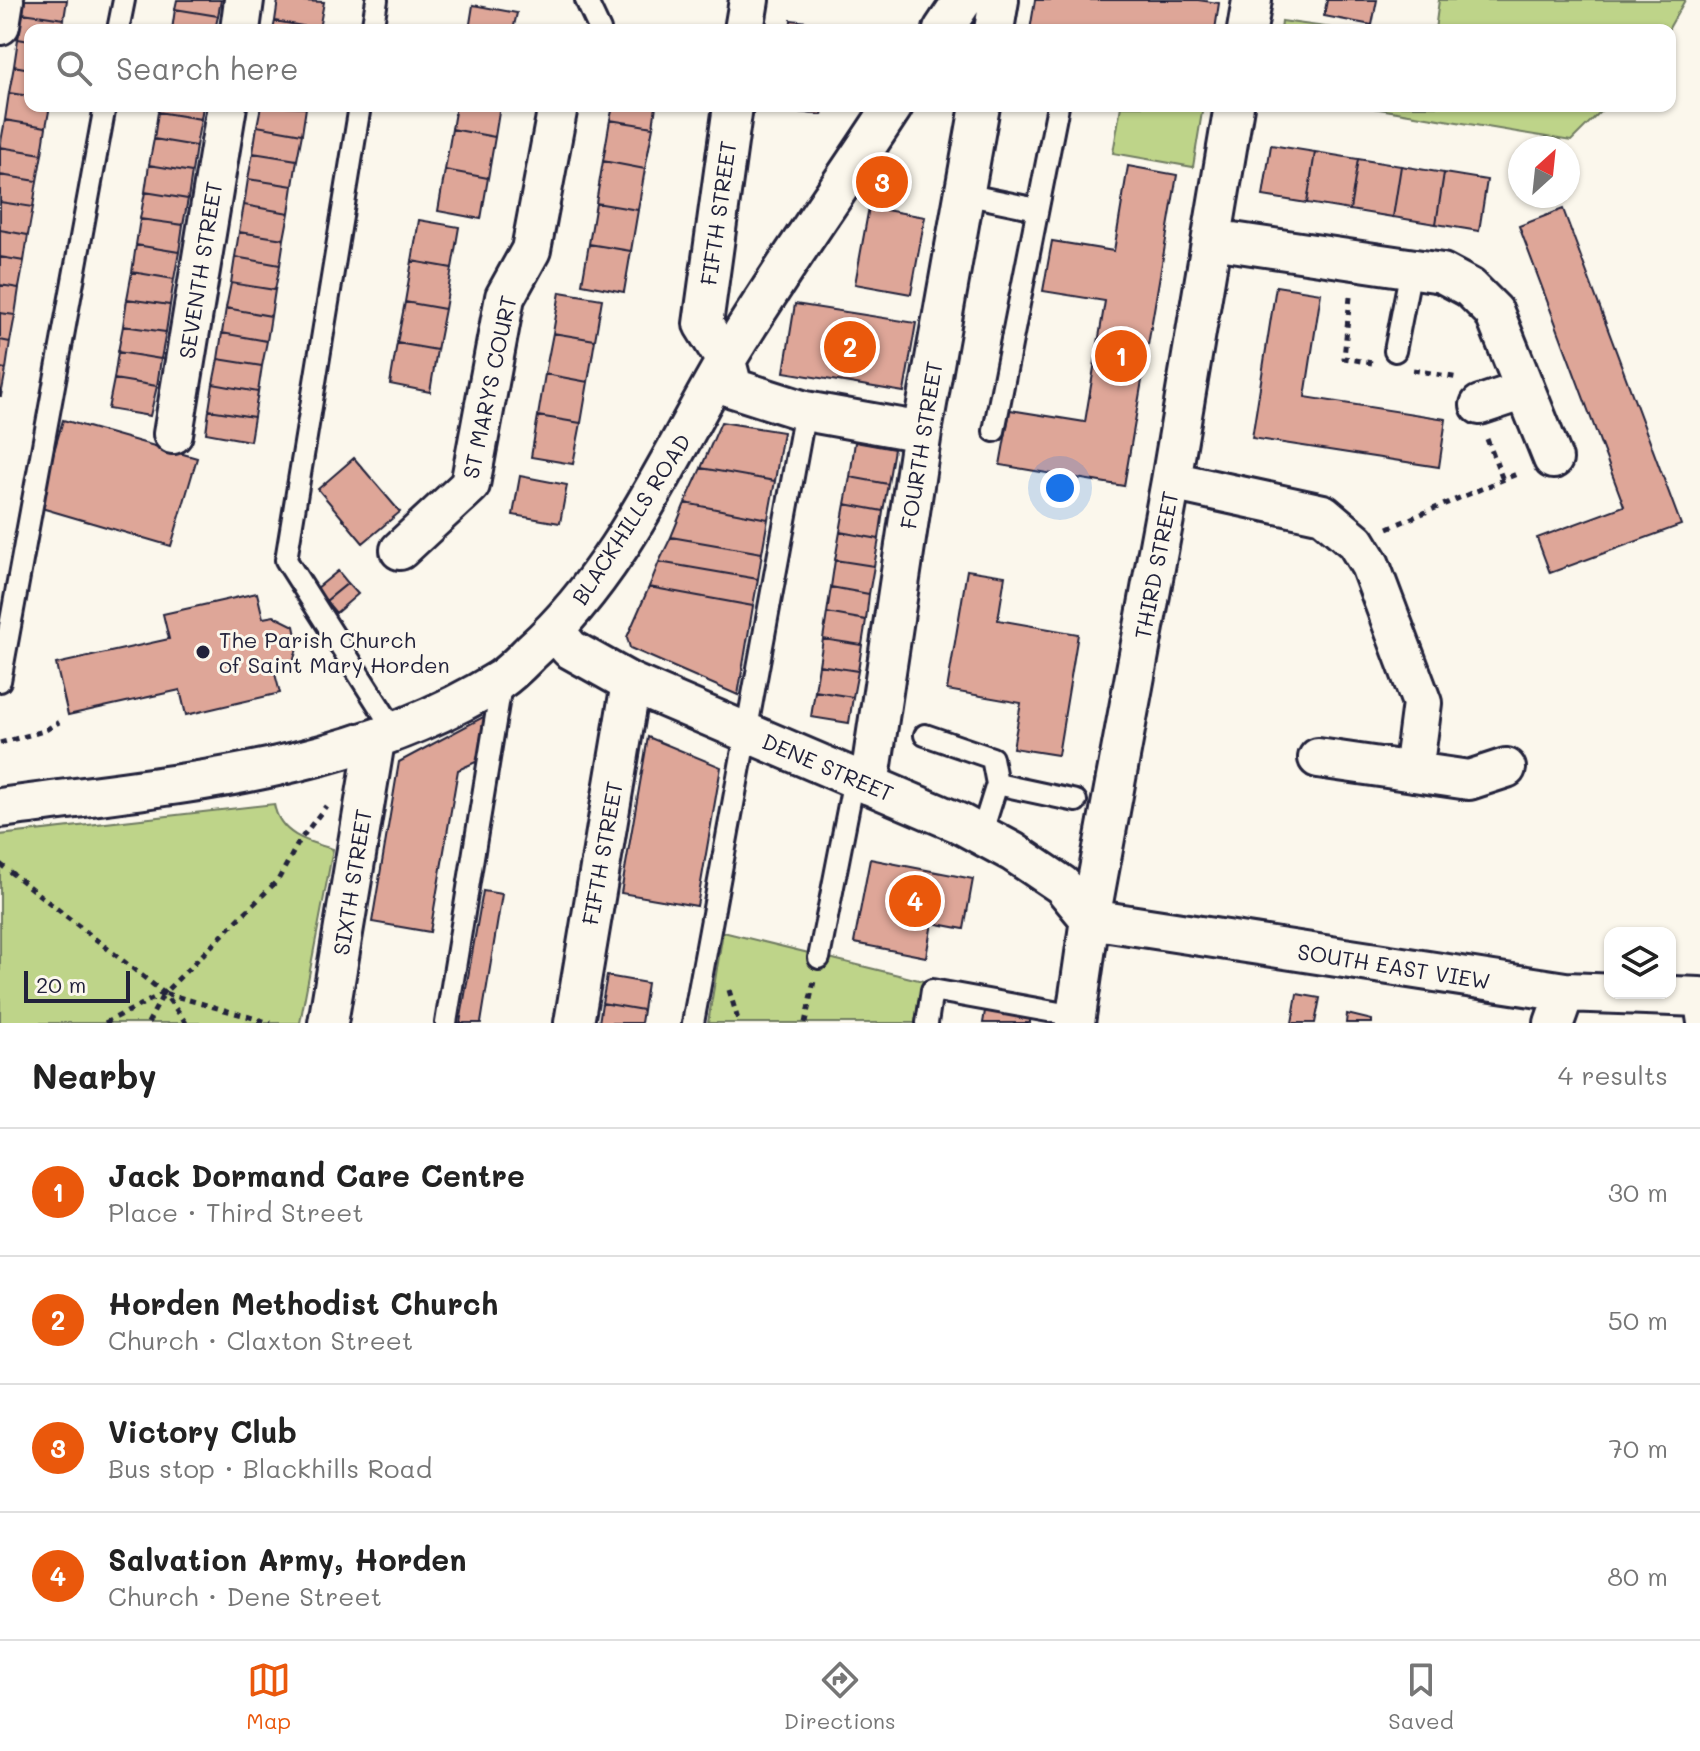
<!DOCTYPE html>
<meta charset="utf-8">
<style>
body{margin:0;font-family:Mali,sans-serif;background:#f6f6f6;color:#222}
.controls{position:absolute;right:24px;bottom:24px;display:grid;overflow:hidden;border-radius:16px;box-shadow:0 2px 6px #0004}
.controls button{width:72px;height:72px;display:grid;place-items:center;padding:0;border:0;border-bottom:2px solid #e0e0e0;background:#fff;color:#222;font:40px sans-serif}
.compass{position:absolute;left:1508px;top:136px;width:72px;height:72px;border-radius:50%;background:#fff;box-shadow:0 2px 6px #0004;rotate:27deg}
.scale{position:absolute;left:24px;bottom:20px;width:106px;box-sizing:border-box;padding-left:8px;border:4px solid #22223b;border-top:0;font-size:22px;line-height:28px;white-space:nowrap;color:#22223b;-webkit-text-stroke:6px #fbf7ec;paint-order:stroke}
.you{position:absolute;left:1060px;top:488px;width:28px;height:28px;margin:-20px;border:6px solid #fff;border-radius:50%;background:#1a73e8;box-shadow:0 0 0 12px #1a73e833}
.badge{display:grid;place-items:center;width:52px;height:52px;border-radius:50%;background:#ea580c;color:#fff;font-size:26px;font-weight:700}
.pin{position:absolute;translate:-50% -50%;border:4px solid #fff;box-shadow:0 2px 8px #0006}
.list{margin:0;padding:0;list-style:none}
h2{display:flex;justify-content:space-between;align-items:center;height:104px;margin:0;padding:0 32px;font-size:34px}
h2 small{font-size:26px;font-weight:400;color:#767676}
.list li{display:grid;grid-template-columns:52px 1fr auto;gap:24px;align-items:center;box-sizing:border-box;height:128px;padding:0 32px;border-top:2px solid #e0e0e0}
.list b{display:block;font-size:30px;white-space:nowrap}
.list p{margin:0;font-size:26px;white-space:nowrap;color:#767676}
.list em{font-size:26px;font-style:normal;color:#767676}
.icon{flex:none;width:44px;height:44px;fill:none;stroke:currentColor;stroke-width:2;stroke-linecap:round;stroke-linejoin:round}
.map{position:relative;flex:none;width:1700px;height:1023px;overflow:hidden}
.search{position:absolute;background:#fff;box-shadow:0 2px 6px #0004;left:24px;right:24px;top:24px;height:88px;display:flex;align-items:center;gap:20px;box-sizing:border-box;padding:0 28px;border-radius:16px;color:#767676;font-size:30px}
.sheet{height:616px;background:#fff}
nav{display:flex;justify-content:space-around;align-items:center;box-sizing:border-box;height:112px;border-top:2px solid #e0e0e0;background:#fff;font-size:22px;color:#767676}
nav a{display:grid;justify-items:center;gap:4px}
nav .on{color:#ea580c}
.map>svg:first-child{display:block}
</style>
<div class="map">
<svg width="1700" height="1023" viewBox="0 0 1700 1023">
<rect width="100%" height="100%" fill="#fbf7ec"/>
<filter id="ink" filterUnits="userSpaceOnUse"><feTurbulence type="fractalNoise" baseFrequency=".0125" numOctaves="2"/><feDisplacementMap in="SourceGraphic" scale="16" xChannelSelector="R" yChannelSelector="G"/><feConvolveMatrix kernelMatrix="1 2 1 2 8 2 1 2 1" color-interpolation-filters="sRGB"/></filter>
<g filter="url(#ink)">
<!-- green -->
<path fill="#bed489" stroke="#707b62" stroke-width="2" d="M1439 0H1685L1668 30H1435Z
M1282 21 1347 30H1281Z
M1121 106H1203L1193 167 1113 153Z
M1361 106H1606L1571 141Z
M274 804C279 834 307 842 333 849L300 1023H0V835Z
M723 932 923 981 915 1023H708Z"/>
<!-- building -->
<path fill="#dea698" stroke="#22223b" stroke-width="2" d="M25 0H67L64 19 23 13Z
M177 0H221L218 16 175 9Z
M278 0 324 2 319 29 275 21Z
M1035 0H1198L1219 3 1215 30H1030Z
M1327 0H1377L1372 25 1324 16Z
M473 5 517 13 513 30H469Z
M175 9 218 16 215 30H172Z
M23 13 64 19 62 30H30V41L18 39Z
M791 20 834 25 833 30H790Z
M275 21 319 29V30H273Z
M18 39 30 41V69L14 66Z
M14 66 30 69V96L9 93Z
M9 93 30 96V106H50L46 127 5 120Z
M159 106H203L201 119 158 112Z
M261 106 306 108 302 134 257 126Z
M456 106H500L495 137 452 129Z
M613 106H656L653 127 610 120Z
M781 106H824L822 115 780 110Z
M158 112 201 119 196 146 154 139Z
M5 120 46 127 42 154 0 147Z
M610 120 653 127 645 169 603 161Z
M257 126 302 134 297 160 253 153Z
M452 129 495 137 488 178 445 170Z
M154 139 196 146 192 172 149 165Z
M1271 145 1315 152 1307 203 1263 196Z
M0 147 42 154 37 181 0 175Z
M1315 152 1358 159 1350 210 1307 203Z
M253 153 297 160 293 186 248 179Z
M1358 159 1401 166 1393 217 1350 210Z
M603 161 645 169 638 210 596 203Z
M149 165 192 172 188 199 145 192Z
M1128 166 1177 175 1124 486 1000 465 1010 410 1085 422 1105 301 1043 291 1052 241 1114 251Z
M1401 166 1444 173 1436 224 1393 217Z
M445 170 488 178 481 219 438 211Z
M1444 173 1487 180 1479 231 1436 224Z
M0 175 37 181 33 207 0 202Z
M248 179 293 186 289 213 244 205Z
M145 192 188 199 183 225 140 219Z
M0 202 33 207 28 235 0 230Z
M596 203 638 210 631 251 589 244Z
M244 205 289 213 284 239 239 232Z
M869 207 925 217 911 294 855 284Z
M1563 209 1681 525 1550 573 1537 538 1624 506 1519 226Z
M140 219 183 225 179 252 136 245Z
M419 220 459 227 452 268 412 261Z
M0 230 28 235 24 261 0 257Z
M239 232 284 239 280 265 235 257Z
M589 244 631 251 624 292 582 284Z
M136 245 179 252 174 279 132 272Z
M0 257 24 261 19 288 0 285Z
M235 257 280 265 275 290 231 283Z
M412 261 452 268 445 309 405 302Z
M132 272 174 279 170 305 127 299Z
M231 283 275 290 271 316 226 308Z
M0 285 19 288 15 315 0 313Z
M1276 286 1321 293 1305 397 1446 419 1439 467 1252 438Z
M560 292 602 299 595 340 553 333Z
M127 299 170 305 166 332 123 326Z
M405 302 445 309 437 350 397 343Z
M795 304 916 323 904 392 784 372Z
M226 308 271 316 267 341 222 333Z
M0 313 15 315 10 342 0 340Z
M123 326 166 332 161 359 118 352Z
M222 333 267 341 262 366 218 359Z
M553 333 595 340 588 382 545 374Z
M0 340 10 342 6 369 0 368Z
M397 343 437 350 430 392 390 384Z
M118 352 161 359 157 386 114 379Z
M218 359 262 366 258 392 213 384Z
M0 368 6 369 1 396H0Z
M545 374 588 382 581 423 538 416Z
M114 379 157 386 150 416 108 409Z
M213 384 258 392 254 417 209 410Z
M209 410 254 417 250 441 206 433Z
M538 416 581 423 573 464 531 457Z
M63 420 197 458 171 546 38 507Z
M721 422 783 432 775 481 701 468Z
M855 442 894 449 888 484 850 477Z
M354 458 400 512 363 543 318 489Z
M701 468 775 481 768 519 685 503Z
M520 476 567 485 560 523 513 515Z
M850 477 888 484 883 511 845 504Z
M685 503 768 519 762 553 671 537Z
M845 504 883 511 879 539 840 532Z
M840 532 879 539 874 566 835 560Z
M671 537 762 553 758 579 659 562Z
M835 560 874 566 869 594 831 587Z
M659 562 758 579 753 606 649 587Z
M967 570 1005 576 998 620 1078 634 1058 755 1013 748 1021 703 947 690Z
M338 571 348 583 326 601 316 589Z
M348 583 358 594 336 613 326 601Z
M649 587 753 606 738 695 630 648 627 637Z
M831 587 869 594 866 620 827 613Z
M257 593 263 618 274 616 294 626 298 645 294 659 285 667 274 670 280 693 186 715 180 690 68 715 56 664 169 639 163 614Z
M827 613 866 620 862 645 823 639Z
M823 639 862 645 858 671 819 665Z
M819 665 858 671 853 697 815 691Z
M815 691 853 697 849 723 811 717Z
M485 716 478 761 458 770 430 932 372 922 399 762Z
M648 737 721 767 697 906 621 893Z
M870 859 973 879 964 929 932 923 926 957 854 943Z
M483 891 502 894 481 1023H460Z
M607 976 647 983 643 1010 602 1003Z
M1297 994 1320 998 1315 1023H1292Z
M602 1003 643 1010 641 1023H599Z
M985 1011 1030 1019V1023H983Z
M1347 1014 1372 1020V1023H1346Z"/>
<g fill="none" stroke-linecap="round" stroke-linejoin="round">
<defs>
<path id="lane" d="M586 0 600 30
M118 30 124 0
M372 30 377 0
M360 106 286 560 396 733
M964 194 1037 209
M1395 351 1411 269
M994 431 1058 106
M0 681 105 106
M925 735 992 758 997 784
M981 835 997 784 1076 801
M819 958 854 779
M1694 997 1698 1023
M446 1023 502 679
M693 1023 805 411
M927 1023 932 990 1076 1016"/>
<path id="street" d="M0 25 4 0
M240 30 244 0
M744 30 749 0
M943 30 963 0
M994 30 999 0
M1247 30 1252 0
M733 106 703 324 726 361 733 388 805 411 922 432
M1212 239 1442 273 1470 288 1494 312 1553 459
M1480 405 1525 390
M173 434 227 106
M1171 481 1323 514 1356 542 1370 565 1422 703 1413 772
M400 550 470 485 505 297 531 250 558 106
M555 631 570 649 631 683 959 823 1013 852 1062 885 1090 919
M1318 758 1469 780 1506 768
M869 785 922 432 980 106
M0 808C171 784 349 774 500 680 512 672 522 661 532 651 619 573 667 461 725 362 777 275 838 191 893 106
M1090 919 1565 992 1700 997
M328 1023 375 741
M574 1023 631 683
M1075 1023 1090 919 1171 481 1234 106
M1554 1023 1565 992"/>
</defs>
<!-- lane casing -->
<use href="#lane" stroke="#22223b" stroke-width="26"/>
<!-- street casing -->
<use href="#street" stroke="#22223b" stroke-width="44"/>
<!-- path -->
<path stroke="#22223b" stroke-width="5" stroke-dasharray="6 6" stroke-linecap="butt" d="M1350 297 1344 358 1372 363
M1413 370 1459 378
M1487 439 1503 480
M1388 528 1519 473
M0 743 44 731 59 722
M0 864 164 993 186 1023
M729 990 739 1023
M105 1023 164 993 278 880 300 840 326 806
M148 1023 164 993 271 1023
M805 1023 814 981"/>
<!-- lane -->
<use href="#lane" stroke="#fbf7ec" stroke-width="20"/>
<!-- street -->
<use href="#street" stroke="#fbf7ec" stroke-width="38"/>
</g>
</g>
<!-- markers -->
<circle fill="#22223b" stroke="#fbf7ec" stroke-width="3" cx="203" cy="652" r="8"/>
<g text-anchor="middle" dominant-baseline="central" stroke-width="6" stroke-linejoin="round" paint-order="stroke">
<!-- street labels -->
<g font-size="22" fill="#22223b" stroke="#fbf7ec">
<text transform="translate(718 213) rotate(-82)">FIFTH STREET</text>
<text transform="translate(200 270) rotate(-81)">SEVENTH STREET</text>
<text transform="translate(489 387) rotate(-78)">ST MARYS COURT</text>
<text transform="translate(921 445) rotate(-81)">FOURTH STREET</text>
<text transform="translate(631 519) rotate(-57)">BLACKHILLS ROAD</text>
<text transform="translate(1156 565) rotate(-79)">THIRD STREET</text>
<text transform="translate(828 767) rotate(23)">DENE STREET</text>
<text transform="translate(602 853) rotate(-80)">FIFTH STREET</text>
<text transform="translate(352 882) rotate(-81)">SIXTH STREET</text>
<text transform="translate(1394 966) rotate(9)">SOUTH EAST VIEW</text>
</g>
<!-- poi labels -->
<g font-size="22" fill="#22223b" stroke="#fbf7ec" text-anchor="start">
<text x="219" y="639">The Parish Church<tspan x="219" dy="25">of Saint Mary Horden</tspan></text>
</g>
</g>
</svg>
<div class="controls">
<button><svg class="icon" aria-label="layers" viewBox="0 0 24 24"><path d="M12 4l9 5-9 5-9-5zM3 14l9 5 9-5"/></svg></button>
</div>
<svg class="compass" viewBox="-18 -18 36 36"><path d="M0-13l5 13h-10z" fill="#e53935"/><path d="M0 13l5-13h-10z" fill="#767676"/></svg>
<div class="scale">20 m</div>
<div class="you"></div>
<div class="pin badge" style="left:1121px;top:356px">1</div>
<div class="pin badge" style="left:850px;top:347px">2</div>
<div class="pin badge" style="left:882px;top:182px">3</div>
<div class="pin badge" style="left:915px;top:901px">4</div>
<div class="search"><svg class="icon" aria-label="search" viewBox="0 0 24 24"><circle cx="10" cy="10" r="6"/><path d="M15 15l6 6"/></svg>Search here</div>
</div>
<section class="sheet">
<h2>Nearby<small>4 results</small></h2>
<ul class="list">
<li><span class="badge">1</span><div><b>Jack Dormand Care Centre</b><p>Place · Third Street</p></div><em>30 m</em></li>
<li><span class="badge">2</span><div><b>Horden Methodist Church</b><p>Church · Claxton Street</p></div><em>50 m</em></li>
<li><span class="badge">3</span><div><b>Victory Club</b><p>Bus stop · Blackhills Road</p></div><em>70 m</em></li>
<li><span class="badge">4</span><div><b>Salvation Army, Horden</b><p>Church · Dene Street</p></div><em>80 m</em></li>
</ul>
</section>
<nav>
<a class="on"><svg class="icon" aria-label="map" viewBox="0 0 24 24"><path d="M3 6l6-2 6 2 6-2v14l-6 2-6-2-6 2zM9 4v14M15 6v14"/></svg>Map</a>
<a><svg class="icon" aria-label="directions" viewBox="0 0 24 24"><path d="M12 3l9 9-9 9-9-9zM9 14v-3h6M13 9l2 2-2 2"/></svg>Directions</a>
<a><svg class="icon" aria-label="saved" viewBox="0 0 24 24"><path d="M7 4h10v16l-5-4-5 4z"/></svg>Saved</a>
</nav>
